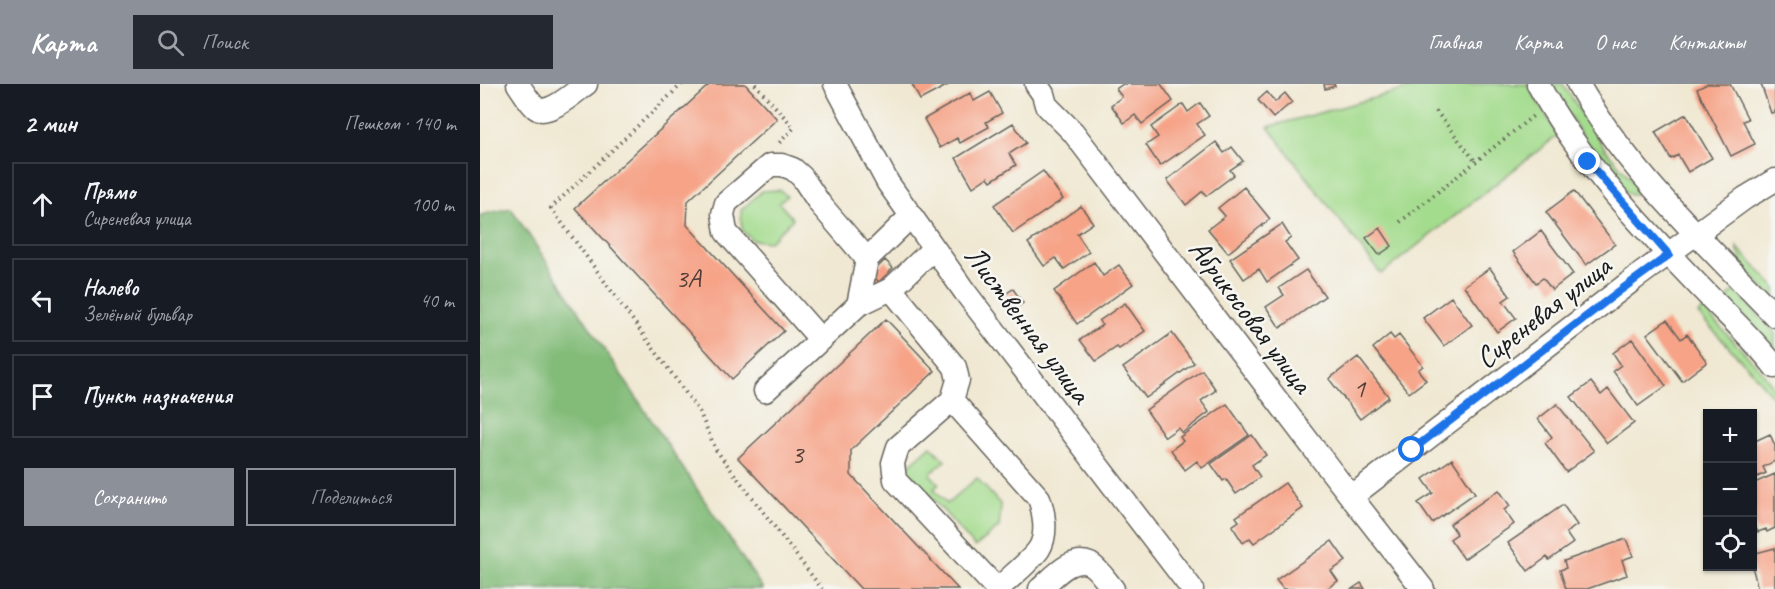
<!DOCTYPE html>
<html lang="ru">
<meta charset="utf-8">
<style>
body{margin:0;font-family:Caveat,sans-serif;background:#242831;color:#f1f3f6}
.controls{position:absolute;right:18px;bottom:18px;display:grid;overflow:hidden;border-radius:0px;box-shadow:0 2px 4px #0004}
.controls button{width:54px;height:54px;display:grid;place-items:center;padding:0;border:0;border-bottom:2px solid #363941;background:#171b24;color:#f1f3f6;font:30px sans-serif}
.stop{position:absolute;width:18px;height:18px;margin:-14px;border:4px solid #1a73e8;border-radius:50%;background:#fff}
.stop.end{background:#1a73e8;border-color:#fff;box-shadow:0 2px 6px #0008}
.list{margin:0;padding:0;list-style:none}
h2{display:flex;justify-content:space-between;align-items:center;height:78px;margin:0;padding:0 24px;font-size:26px}
h2 small{font-size:20px;font-weight:400;color:#9ea1a6}
.list li{display:grid;grid-template-columns:39px 1fr auto;gap:18px;align-items:center;box-sizing:border-box;height:84px;margin:0 12px 12px;padding:0 12px;border:2px solid #363941;border-radius:0px}
.list b{display:block;font-size:22px;white-space:nowrap}
.list p{margin:0;font-size:20px;white-space:nowrap;color:#9ea1a6}
.list em{font-size:20px;font-style:normal;color:#9ea1a6}
.actions{display:flex;gap:12px;padding:18px 24px}
.actions a{flex:1;padding:14px 0;border:2px solid #8c9099;border-radius:0px;text-align:center;font-size:21px;color:#8c9099}
.actions .main{background:#8c9099;color:#fff}
.icon{flex:none;width:33px;height:33px;fill:none;stroke:currentColor;stroke-width:2;stroke-linecap:round;stroke-linejoin:round}
.map{position:relative;flex:none;width:1295px;height:505px;overflow:hidden}
header{display:flex;align-items:center;gap:36px;box-sizing:border-box;height:84px;padding:0 30px;background:#8c9099;color:#fff}
header strong{font-size:28px}
nav{display:flex;gap:33px;margin-inline-start:auto;font-size:21px}
.search{width:420px;height:54px;background:#242831;display:flex;align-items:center;gap:15px;box-sizing:border-box;padding:0 21px;border-radius:0px;color:#9ea1a6;font-size:22px}
main{display:flex}
aside{flex:1;background:#171b24}
.map>svg:first-child{display:block}
</style>
<header>
<strong>Карта</strong>
<div class="search"><svg class="icon" aria-label="search" viewBox="0 0 24 24"><circle cx="10" cy="10" r="6"/><path d="M15 15l6 6"/></svg>Поиск</div>
<nav><a>Главная</a><a>Карта</a><a>О нас</a><a>Контакты</a></nav>
</header>
<main>
<aside>
<h2>2 мин<small>Пешком · 140 m</small></h2>
<ul class="list">
<li><svg class="icon" aria-label="ahead" viewBox="0 0 24 24"><path d="M12 20V5M6 11l6-6 6 6"/></svg><div><b>Прямо</b><p>Сиреневая улица</p></div><em>100 m</em></li>
<li><svg class="icon" aria-label="left" viewBox="0 0 24 24"><path d="M17 20v-9H6M10 6l-5 5 5 5"/></svg><div><b>Налево</b><p>Зелёный бульвар</p></div><em>40 m</em></li>
<li><svg class="icon" aria-label="arrive" viewBox="0 0 24 24"><path d="M6 21V4h12l-3 4 3 4H6"/></svg><div><b>Пункт назначения</b></div></li>
</ul>
<div class="actions"><a class="main">Сохранить</a><a>Поделиться</a></div>
</aside>
<div class="map">
<svg width="1295" height="505" viewBox="0 0 1295 505">
<rect width="100%" height="100%" fill="#f6f6f2"/>
<filter id="ink" filterUnits="userSpaceOnUse"><feTurbulence type="fractalNoise" baseFrequency=".0167" numOctaves="2"/><feDisplacementMap in="SourceGraphic" scale="12" xChannelSelector="R" yChannelSelector="G"/><feConvolveMatrix kernelMatrix="1 2 1 2 8 2 1 2 1" color-interpolation-filters="sRGB"/></filter>
<filter id="wash" filterUnits="userSpaceOnUse"><feTurbulence type="fractalNoise" baseFrequency=".008" numOctaves="4" result="noise"/><feDisplacementMap in="SourceGraphic" scale="24" xChannelSelector="R" yChannelSelector="G"/><feGaussianBlur stdDeviation="1.35" result="paint"/><feColorMatrix in="noise" values="0 0 0 0 0 0 0 0 0 0 0 0 0 0 0 0 0 1.4 0 .05"/><feComposite in="paint" operator="in"/></filter>
<g filter="url(#wash)">
<rect width="100%" height="100%" fill="#f0e8d2"/>
<!-- green -->
<path fill="#a4dc8e" stroke="#607c55" stroke-width="1.5" d="M945 0H1047L1078 51 901 190 788 43Z
M1069 0H1083L1125 65 1155 100 1158 105 1156 110 1151 111 1146 108 1115 72Z
M300 106 307 112 299 119 313 135 289 158 272 156 262 146 261 126 282 107Z
M1257 163 1295 203V216C1280 200 1261 185 1257 163Z
M1253 208 1257 209 1295 249V265L1249 217 1248 213Z
M1223 225 1281 286 1295 305V316L1275 291 1218 230Z
M451 362 465 377 450 390 459 400 454 405 467 420 497 394 521 421 519 443 495 463 426 384Z"/>
<!-- forest -->
<path fill="#83bc79" stroke="#506c4a" stroke-width="1.5" d="M31 124 283 505H0V131Z"/>
<g id="blocks">
<!-- building -->
<path fill="#f6a387" d="M230 0H265L297 35 208 117 207 141 304 247 252 295 95 124Z
M432 0H470L440 16Z
M643 0H681L693 17 662 40 655 31 644 39 631 21 642 13 636 5Z
M844 0H854L855 2 845 5Z
M1227 0H1250L1268 35 1263 37 1275 60 1251 72 1217 5Z
M1281 0H1295V28L1291 29Z
M510 8 522 29 506 38 509 43 480 59 477 54 460 64 444 35 490 9 494 17Z
M787 8 795 18 805 9 812 18 793 34 778 16Z
M720 19 729 32 717 40 725 51 680 82 666 61 678 53 671 43 703 20 708 28Z
M1206 30 1232 74 1208 88 1198 71 1191 75 1175 48Z
M533 39 546 59 529 70 536 81 511 97 508 93 493 103 476 74Z
M736 58 744 69 752 63 763 77 750 86 754 91 726 112 723 107 706 121 687 96Z
M563 87 583 115 533 149 514 121Z
M764 103 790 135 748 169 728 145 745 132 738 124Z
M1094 107 1135 160 1106 181 1066 128Z
M601 122 613 139 597 150 609 168 584 185 576 174 564 182 548 159Z
M802 140 811 154 805 158 818 176 787 198 779 185 764 195 750 175Z
M900 144 912 162 899 171 886 154Z
M1061 147 1093 190 1072 206 1063 194 1056 199 1033 168Z
M405 176 413 184 399 198 391 190Z
M614 178 623 192 639 181 653 200 597 240 574 207Z
M1010 184 1030 212 1023 217 1036 234 1017 248 984 202Z
M826 186 845 212 800 244 786 223 804 211 799 204Z
M533 205 543 219 532 227 521 213Z
M971 213 992 241 964 262 943 234Z
M645 219 665 247 639 265 637 263 616 277 600 256 622 241 619 237Z
M406 235 455 287 371 366V391L478 505H381L258 374Z
M1187 236 1201 255 1207 250 1227 278 1202 297 1167 250Z
M692 249 714 279 666 314 643 284Z
M910 250 914 255 919 251 943 282 938 286 946 296 929 309 893 264Z
M1152 255 1186 302 1158 322 1133 287 1141 281 1133 269Z
M878 273 909 313 880 335 849 295Z
M722 286 736 306 721 317 729 328 702 349 698 344 685 353 666 326Z
M1111 298 1121 311 1128 305 1154 339 1127 359 1091 313Z
M747 320 769 351 722 384 717 377 705 386 691 366 703 357 700 353Z
M1077 320 1114 367 1086 388 1065 359 1072 353 1058 335Z
M1290 350 1295 362V377L1283 383 1286 389 1272 395V353L1275 357Z
M772 351 786 371 772 381 780 393 756 410 746 395 743 397 731 380Z
M972 375 995 409 952 439 938 419 953 409 943 395Z
M1295 390V444L1287 448 1286 445 1278 448 1272 437V400Z
M805 399 823 424 774 459 770 454 763 459 752 442 759 437 756 433Z
M1019 406 1030 422 1024 426 1034 440 984 475 970 455 977 450 970 440Z
M1083 421 1097 441 1086 449 1093 459 1069 476 1067 473 1048 487 1028 459Z
M1146 455 1153 472 1142 476 1147 491 1107 505H1086L1080 486 1086 484 1084 477Z
M852 457 866 477 851 487 858 497 846 505H803L796 496Z
M1295 464V505H1278L1272 482V470Z
M881 499 885 505H872Z"/>
</g>
</g>
<g filter="url(#ink)">
<use href="#blocks" fill-opacity="0" stroke="#66635c" stroke-width="1.5"/>
<g fill="none" stroke-linecap="round" stroke-linejoin="round">
<defs>
<path id="minor" d="M38 0C43 7 49 18 56 24 68 33 96 7 106 0
M355 0 408 99 485 208 712 505
M556 0 563 10 566 21 593 48 851 387 943 505
M1058 0C1100 78 1162 143 1223 206 1247 231 1274 255 1295 283
M1098 0C1148 88 1226 159 1295 232
M387 175 431 132
M411 205 475 283 478 296 472 316 559 414C564 428 568 451 559 465 551 477 529 494 518 505
M341 256 246 148 243 130 246 119 290 81H302L313 85 322 93 340 120 387 175 378 221 411 205 454 164
M285 307 378 221
M472 316 418 363 413 379 415 396 517 505
M871 413 1154 195 1265 114 1295 96
M560 505C573 494 591 471 610 480 618 484 627 498 633 505"/>
</defs>
<!-- minor casing -->
<use href="#minor" stroke="#66635c" stroke-width="25"/>
<!-- path -->
<path stroke="#66635c" stroke-width="4" stroke-dasharray="1.5 4.5" stroke-linecap="butt" d="M202 0 71 124 219 327 236 366 342 505
M275 0 314 44 299 59
M956 27 995 77
M920 138 1053 32"/>
<!-- minor -->
<use href="#minor" stroke="#fff" stroke-width="22"/>
</g>
</g>
<g fill="none" stroke-linecap="round" stroke-linejoin="round" filter="url(#ink)">
<!-- route -->
<path stroke="#1a73e8" stroke-width="8" d="M932 366 1138 208 1189 171 1108 78"/>
</g>
<g text-anchor="middle" dominant-baseline="central" stroke-width="5" stroke-linejoin="round" paint-order="stroke">
<!-- number labels -->
<g font-size="27" fill="#523e37">
<text x="208" y="194">3А</text>
<text x="879" y="304">1</text>
<text x="317" y="370">3</text>
</g>
<!-- street labels -->
<g font-size="30" fill="#1c1c1c" stroke="#f6f6f2">
<text transform="translate(1063 228) rotate(-38)">Сиреневая улица</text>
<text transform="translate(771 232) rotate(53)">Абрикосовая улица</text>
<text transform="translate(548 240) rotate(53)">Лиственная улица</text>
</g>
</g>
</svg>
<div class="controls">
<button>+</button>
<button>−</button>
<button><svg class="icon" aria-label="locate" viewBox="0 0 24 24"><circle cx="12" cy="12" r="6"/><path d="M12 2v4M12 18v4M2 12h4M18 12h4"/></svg></button>
</div>
<div class="stop" style="left:932px;top:366px"></div>
<div class="stop end" style="left:1108px;top:78px"></div>
</div>
</main>
